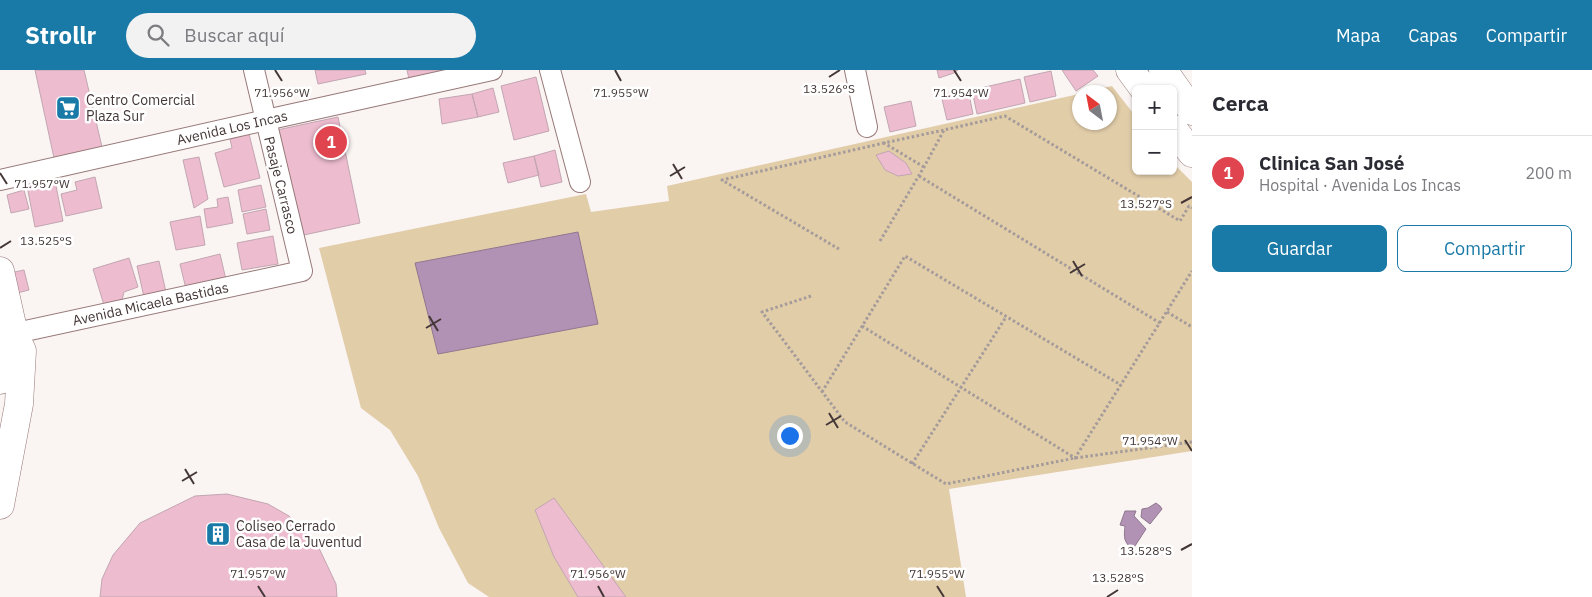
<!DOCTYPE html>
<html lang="es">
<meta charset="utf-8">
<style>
body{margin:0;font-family:"IBM Plex Sans",sans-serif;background:#f2f2f3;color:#2b2b33}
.controls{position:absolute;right:15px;top:15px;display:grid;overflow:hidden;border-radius:8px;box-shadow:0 1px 4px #0004}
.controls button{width:45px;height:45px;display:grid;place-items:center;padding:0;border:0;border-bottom:1px solid #e1e1e2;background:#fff;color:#2b2b33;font:25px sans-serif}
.compass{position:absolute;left:1072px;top:15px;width:45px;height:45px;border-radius:50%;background:#fff;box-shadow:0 1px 4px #0004;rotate:328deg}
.you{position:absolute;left:789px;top:365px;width:18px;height:18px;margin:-12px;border:4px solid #fff;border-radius:50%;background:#1a73e8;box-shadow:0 0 0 8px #1a73e833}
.badge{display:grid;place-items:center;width:32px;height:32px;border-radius:50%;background:#1a7aa7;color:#fff;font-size:16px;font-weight:700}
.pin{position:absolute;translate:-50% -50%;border:2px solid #fff;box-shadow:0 1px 5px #0006}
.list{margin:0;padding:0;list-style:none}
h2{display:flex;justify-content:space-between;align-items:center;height:65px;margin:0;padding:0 20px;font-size:21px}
h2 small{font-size:16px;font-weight:400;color:#7c7c81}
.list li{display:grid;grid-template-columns:32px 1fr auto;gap:15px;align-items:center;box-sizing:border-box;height:75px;padding:0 20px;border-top:1px solid #e1e1e2}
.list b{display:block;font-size:19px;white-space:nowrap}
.list p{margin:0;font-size:16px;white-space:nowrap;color:#7c7c81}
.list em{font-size:16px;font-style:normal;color:#7c7c81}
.actions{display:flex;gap:10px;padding:15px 20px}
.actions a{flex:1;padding:11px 0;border:1px solid #1a7aa7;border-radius:8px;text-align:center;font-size:18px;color:#1a7aa7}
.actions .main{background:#1a7aa7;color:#fff}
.icon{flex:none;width:28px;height:28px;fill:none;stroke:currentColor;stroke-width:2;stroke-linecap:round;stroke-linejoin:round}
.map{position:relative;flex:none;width:1192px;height:527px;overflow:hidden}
header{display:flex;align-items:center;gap:30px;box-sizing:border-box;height:70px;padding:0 25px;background:#1a7aa7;color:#fff}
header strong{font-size:24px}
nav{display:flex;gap:28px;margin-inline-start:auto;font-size:18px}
.search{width:350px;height:45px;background:#f2f2f3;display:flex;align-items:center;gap:12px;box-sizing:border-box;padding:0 18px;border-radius:28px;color:#7c7c81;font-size:19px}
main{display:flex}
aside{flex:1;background:#fff}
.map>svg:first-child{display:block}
</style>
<header>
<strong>Strollr</strong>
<div class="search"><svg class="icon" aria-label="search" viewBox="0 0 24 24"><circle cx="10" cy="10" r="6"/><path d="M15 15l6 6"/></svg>Buscar aquí</div>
<nav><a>Mapa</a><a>Capas</a><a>Compartir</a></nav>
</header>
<main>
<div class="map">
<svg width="1192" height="527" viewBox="0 0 1192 527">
<rect width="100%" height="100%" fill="#faf4f3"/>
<!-- green -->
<path fill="#e2cda9" d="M1112 16 1136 47V101H1173V93L1192 112V381L949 419 966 527H489L468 513 439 458 418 406 390 360 361 338 319 178 586 124 591 142 669 131 667 116 1079 24 1080 52H1110V22H1085Z"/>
<!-- water -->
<path fill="#b192b5" stroke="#90778f" d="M578 162 598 254 438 284 415 193Z
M1156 433 1160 436 1162 439 1150 454 1141 447 1142 439 1148 438Z
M1125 441H1136L1134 446 1146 459 1133 479C1123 472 1124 467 1125 456L1120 455Z"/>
<!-- building -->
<path fill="#edbccf" stroke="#c2a6b1" d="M35 0H84L102 77 54 88Z
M315 0H365L366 4 318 14Z
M407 0H452L409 9Z
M937 0H958L954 3 939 8Z
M1062 0H1093L1098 6 1076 21Z
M1051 1 1056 26 1030 32 1024 7Z
M536 7 549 61 514 70 501 16Z
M1020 9 1025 33 977 44 972 20Z
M493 18 499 42 478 47 472 24Z
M968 19 973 44 947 50 941 25Z
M472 24 478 47 442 54 439 29Z
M911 31 916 56 890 62 884 37Z
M338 47 360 153 299 166 277 60Z
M249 64 260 108 224 117 215 83 232 78 230 69Z
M555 80 562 112 541 117 534 86Z
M889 81 906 93 912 104 898 106 885 100 876 85Z
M534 86 539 105 508 113 503 93Z
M199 87 208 129 194 138 183 90Z
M95 107 102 138 66 146 61 124 77 120 75 112Z
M55 111 63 151 35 157 27 116Z
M261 115 266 137 242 142 238 120Z
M24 120 29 139 11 143 7 125Z
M228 127 233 153 207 158 204 139 218 137 217 129Z
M266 139 270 160 247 164 243 144Z
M200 146 205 175 176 180 170 152Z
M273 166 278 194 242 200 237 173Z
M220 184 227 214 187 223 180 194Z
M129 188 138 217 124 222 122 230 104 235 93 199Z
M159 191 166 222 144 227 137 196Z
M24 200 29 220 9 225 5 204Z
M227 424 268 434 289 446 318 476 336 514 337 527H100L102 509 113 485 140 453 195 426Z
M554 428 626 527H578L554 487 535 440Z"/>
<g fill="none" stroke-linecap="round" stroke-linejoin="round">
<defs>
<g id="street">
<path d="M550 0 580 112"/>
<path d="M855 0 867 57"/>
<path id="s1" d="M0 110 266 50 492 0"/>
<path id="s2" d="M2 266 302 201 254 0"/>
</g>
<path id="secondary" d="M1130 0 1144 19
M1163 0 1192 41
M1173 59 1192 83
M0 201 14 264 22 281 19 334 0 435
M0 310 5 283 12 268"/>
</defs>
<!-- street casing -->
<use href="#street" stroke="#977a79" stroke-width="22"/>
<!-- secondary casing -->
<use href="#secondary" stroke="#977a79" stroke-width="29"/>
<!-- path -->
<path stroke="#a49b9a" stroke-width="3" stroke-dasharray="2.5 2.5" stroke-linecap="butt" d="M924 97 884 73 944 60
M919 106 1160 253
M880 171 924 97 944 60 1005 46 1180 151 1189 136 1192 138
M839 179 722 110 884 73
M811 226 762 242 845 352 946 414 1075 388 1192 372
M1167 242 1192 257
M862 256 1075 388 1192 201
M822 322 905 186 1121 315
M912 394 1006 247"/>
<!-- street -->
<use href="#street" stroke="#fff" stroke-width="20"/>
<!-- secondary -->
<use href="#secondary" stroke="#fff" stroke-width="28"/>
</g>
<!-- ticks -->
<path fill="none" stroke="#443737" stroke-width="2" d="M275 0 282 11M615 0 621 11M954 0 961 11M829 7 840 0M673 94 682 109M0 103 7 114M670 106 685 97M1181 133 1192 127M0 178 11 171M1073 191 1082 206M1070 203 1085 194M429 246 438 261M426 258 441 249M829 343 838 358M826 355 841 346M1185 370 1192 381M185 399 194 414M182 411 197 402M1181 480 1192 474M258 516 265 527M598 516 604 527M937 516 944 527M1107 527 1118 520"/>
<!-- icons -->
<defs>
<symbol id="supermarket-square" viewBox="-11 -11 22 22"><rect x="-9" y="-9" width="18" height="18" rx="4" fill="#1a7aa7" stroke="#fff"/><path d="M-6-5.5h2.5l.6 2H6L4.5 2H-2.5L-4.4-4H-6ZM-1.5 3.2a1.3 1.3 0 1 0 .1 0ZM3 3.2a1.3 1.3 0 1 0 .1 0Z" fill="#fff"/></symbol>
<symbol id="building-square" viewBox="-11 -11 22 22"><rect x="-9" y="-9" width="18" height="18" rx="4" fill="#1a7aa7" stroke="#fff"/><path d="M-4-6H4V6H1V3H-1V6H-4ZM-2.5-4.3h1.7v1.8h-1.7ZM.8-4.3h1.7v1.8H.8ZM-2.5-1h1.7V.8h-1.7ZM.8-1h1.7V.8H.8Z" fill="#fff"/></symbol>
</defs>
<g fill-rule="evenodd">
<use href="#supermarket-square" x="54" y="24" width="28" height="28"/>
<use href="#building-square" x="204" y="450" width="28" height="28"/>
</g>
<g text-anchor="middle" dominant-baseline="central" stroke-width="5" stroke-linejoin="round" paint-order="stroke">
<!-- poi labels -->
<g font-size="14" fill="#443737" stroke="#fff" text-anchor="start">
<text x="86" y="30">Centro Comercial<tspan x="86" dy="16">Plaza Sur</tspan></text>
<text x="236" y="456">Coliseo Cerrado<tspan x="236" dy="16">Casa de la Juventud</tspan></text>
</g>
<!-- street labels -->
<g font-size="14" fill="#443737" stroke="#fff">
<text stroke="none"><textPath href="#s1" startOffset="238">Avenida Los Incas</textPath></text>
<text transform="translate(281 115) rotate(76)">Pasaje Carrasco</text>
<text stroke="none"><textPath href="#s2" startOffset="152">Avenida Micaela Bastidas</textPath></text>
</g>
</g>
<g font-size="12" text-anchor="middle" fill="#443737" stroke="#fff" stroke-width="5" stroke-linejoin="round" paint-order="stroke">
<text x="829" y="23">13.526°S</text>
<text x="282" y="27">71.956°W</text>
<text x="621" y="27">71.955°W</text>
<text x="961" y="27">71.954°W</text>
<text x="42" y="118">71.957°W</text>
<text x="1146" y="138">13.527°S</text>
<text x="46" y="175">13.525°S</text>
<text x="1150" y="375">71.954°W</text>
<text x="1146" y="485">13.528°S</text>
<text x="258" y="508">71.957°W</text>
<text x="598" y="508">71.956°W</text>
<text x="937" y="508">71.955°W</text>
<text x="1118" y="512">13.528°S</text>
</g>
</svg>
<div class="controls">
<button>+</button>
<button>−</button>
</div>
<svg class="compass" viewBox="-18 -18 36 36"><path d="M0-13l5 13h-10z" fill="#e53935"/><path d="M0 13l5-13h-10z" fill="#7c7c81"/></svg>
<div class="you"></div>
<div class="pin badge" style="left:331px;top:72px;background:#e0444e">1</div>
</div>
<aside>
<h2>Cerca<small></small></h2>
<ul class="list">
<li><span class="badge" style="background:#e0444e">1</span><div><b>Clinica San José</b><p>Hospital · Avenida Los Incas</p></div><em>200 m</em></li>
</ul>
<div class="actions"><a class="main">Guardar</a><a>Compartir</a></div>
</aside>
</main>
